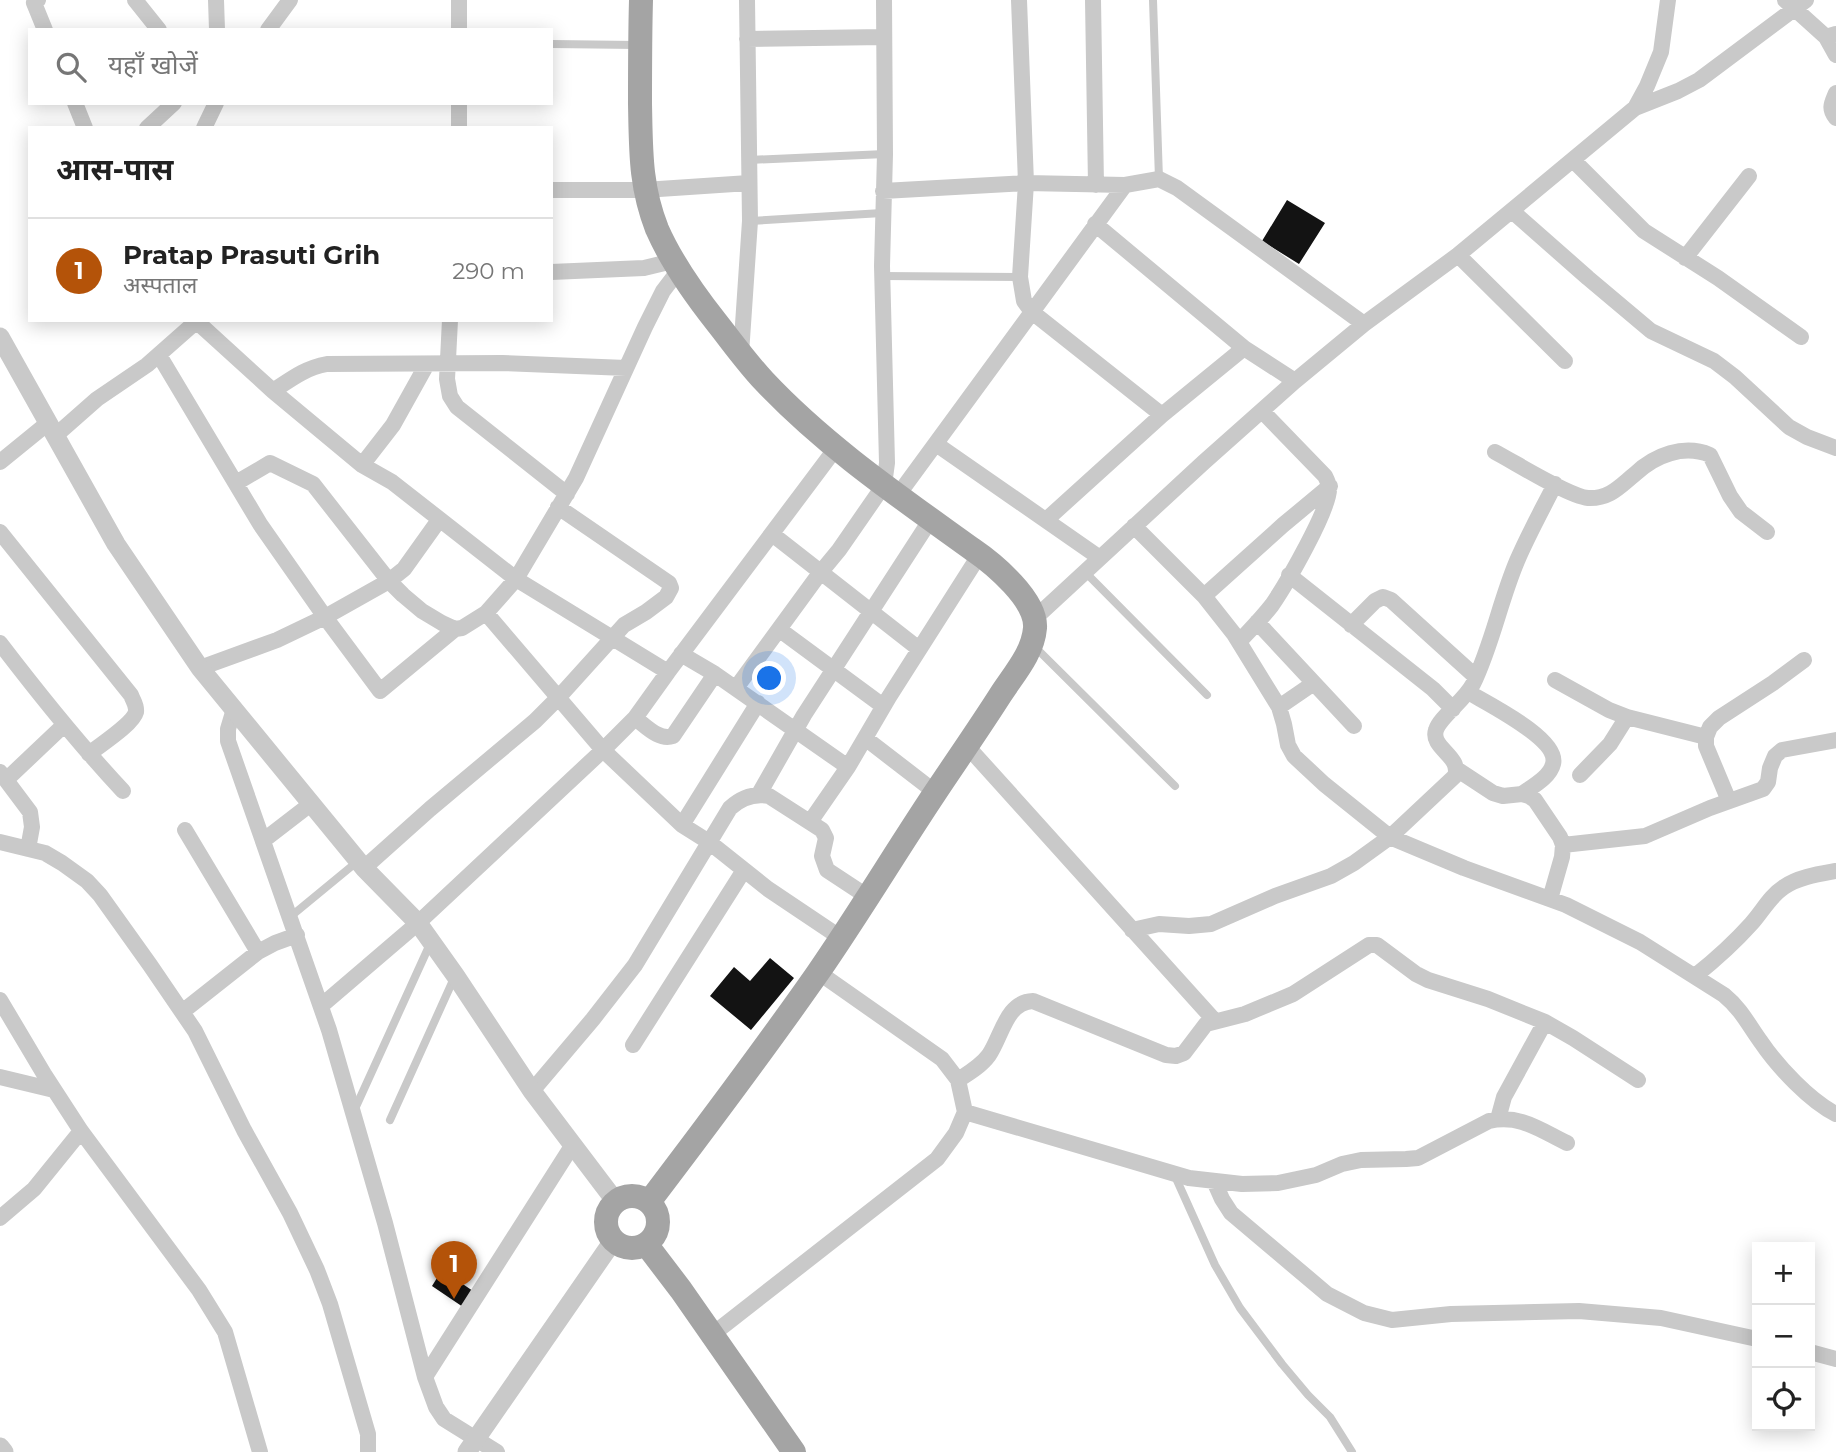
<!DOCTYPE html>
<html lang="hi">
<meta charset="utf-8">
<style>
body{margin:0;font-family:Montserrat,"Noto Sans Devanagari",sans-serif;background:#f6f6f6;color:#222}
.controls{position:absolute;right:21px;bottom:21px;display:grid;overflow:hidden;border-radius:0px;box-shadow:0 4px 18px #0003}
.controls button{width:63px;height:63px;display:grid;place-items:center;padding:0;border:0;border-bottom:2px solid #e0e0e0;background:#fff;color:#222;font:35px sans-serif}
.you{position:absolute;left:770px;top:679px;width:24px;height:24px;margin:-18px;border:5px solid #fff;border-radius:50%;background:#1a73e8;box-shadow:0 0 0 10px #1a73e833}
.badge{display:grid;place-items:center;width:46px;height:46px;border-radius:50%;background:#b45309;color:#fff;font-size:23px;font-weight:700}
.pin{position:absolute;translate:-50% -58px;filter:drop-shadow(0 2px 4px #0008)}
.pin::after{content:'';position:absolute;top:37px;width:24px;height:21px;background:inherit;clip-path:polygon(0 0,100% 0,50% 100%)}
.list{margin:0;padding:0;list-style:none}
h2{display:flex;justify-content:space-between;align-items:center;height:91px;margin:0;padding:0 28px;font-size:30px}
h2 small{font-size:23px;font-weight:400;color:#767676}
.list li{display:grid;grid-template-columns:46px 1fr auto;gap:21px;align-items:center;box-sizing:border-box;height:105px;padding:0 28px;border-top:2px solid #e0e0e0}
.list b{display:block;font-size:26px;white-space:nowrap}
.list p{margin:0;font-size:23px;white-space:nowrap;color:#767676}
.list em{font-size:23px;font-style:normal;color:#767676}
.icon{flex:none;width:38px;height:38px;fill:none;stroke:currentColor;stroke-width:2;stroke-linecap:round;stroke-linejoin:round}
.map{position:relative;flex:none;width:1836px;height:1452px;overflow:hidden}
.search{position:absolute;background:#fff;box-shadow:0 4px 18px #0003;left:28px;top:28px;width:525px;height:77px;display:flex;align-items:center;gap:18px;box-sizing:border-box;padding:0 24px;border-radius:0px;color:#767676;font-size:26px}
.panel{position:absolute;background:#fff;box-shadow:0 4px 18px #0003;left:28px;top:126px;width:525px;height:196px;border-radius:0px}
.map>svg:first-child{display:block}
</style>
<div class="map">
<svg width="1836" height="1452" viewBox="0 0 1836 1452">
<rect width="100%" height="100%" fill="#fff"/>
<!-- building -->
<path fill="#131313" d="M1287 200 1325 223 1299 264 1262 241Z
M770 958 794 978 751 1030 710 996 734 967 750 981Z
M442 1270 473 1291 463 1307 432 1286Z"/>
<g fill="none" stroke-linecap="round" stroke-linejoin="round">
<!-- service -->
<path stroke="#c9c9c9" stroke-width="8" d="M1153 0 1159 179
M551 44 637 45
M749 160 885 154
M750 221 882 213
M882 276 1020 277
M1086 573 1207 695
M1034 646 1175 786
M290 917 358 861
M354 1111 430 944
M390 1120 455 976
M1175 1176 1215 1265 1240 1308 1282 1364 1308 1395 1330 1417 1352 1452"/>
<!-- minor -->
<path stroke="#c9c9c9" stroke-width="16" d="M38 0 34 3 45 30
M135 0 159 30
M216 0 217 30
M459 0V30
M1019 0 1026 183 1020 277 1024 301 1032 312 1162 415
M1093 0 1096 185
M1785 0 1826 37 1836 34
M268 30 290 0
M1826 37 1836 55
M747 39 884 37
M1836 93C1832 103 1828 108 1836 118
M75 103 85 128
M1635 108 1647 86 1661 52 1668 0
M147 128 174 103
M204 128 216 103
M459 128V103
M1573 160 1644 231 1718 278 1801 337
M551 190H644L749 183
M883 191 1026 183 1125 185 1159 179 1177 188 1364 324
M1512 211 1588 278 1651 331 1714 361 1735 377 1789 427 1807 437 1836 448
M1095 224 1244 348 1295 381
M1458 255 1565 361
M1685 258 1749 176
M551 272 644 268 673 261
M195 320 273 391 362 465 392 482 516 579 668 672 836 448
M450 320 447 379 450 396 457 407 567 494
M741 354 750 221 747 0
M159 355 260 524 325 617 380 691 455 629
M273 391C291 379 305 368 327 364L502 363 626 368
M55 436 97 399 147 365 198 320
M936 444 1100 558
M1495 452C1516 463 1568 496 1588 498 1610 499 1620 486 1635 474 1655 455 1684 444 1710 455L1730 496 1741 512 1767 532
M0 462 48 423
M362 465 393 425 427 364
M236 483 270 463 313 484 389 581 403 595 422 611 442 623 455 629 462 628 486 613 516 579 576 478 645 327 663 291 679 270
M898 495 1125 185
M1046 520 1162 415 1244 348
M1134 526 1204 596 1234 634 1279 707 1284 724 1288 745 1294 756 1324 784 1390 837 1464 868 1566 905 1640 942 1724 995C1741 1009 1748 1024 1761 1042 1778 1067 1810 1101 1836 1114
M0 532 131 695C133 701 137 705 136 712 133 724 100 745 89 754
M772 534 919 649
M1289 575 1433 689 1453 709
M1204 596 1283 525 1330 486
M486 613 603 750 682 825 709 842 768 889 841 938
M1034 619 1204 462 1295 381 1364 324 1458 255 1635 108 1678 91 1699 80 1806 0
M1257 622 1354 726
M1351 625 1375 601 1383 597 1391 600 1476 677
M780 630 883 706
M1239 642C1250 630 1262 618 1272 605 1285 586 1332 506 1329 487 1329 485 1326 478 1325 476L1262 411
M0 643C39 694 79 744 123 791
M681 654 715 674 848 767
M200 668 277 640 325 617 389 581 404 569 439 520
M1555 680 1609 710 1627 717 1706 737
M736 688 820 573 839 550 884 485 887 463 882 266 885 154 884 0
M1468 692C1486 703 1560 739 1553 764 1550 777 1533 786 1522 794
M1279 707 1314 683
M234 709 228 729V741L329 1030 385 1223 425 1377 436 1407 444 1419 497 1452
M635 718C646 726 659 741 673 736L715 674
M865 738 935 792
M967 746 1215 1021
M1458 770 1493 793 1503 796 1522 794 1529 796 1535 800 1560 837 1563 845 1562 857 1550 899
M0 772 30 812 32 827 28 849
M1580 775 1610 744 1627 717
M6 780 64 725
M759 794 804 715 931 519
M1729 801 1706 746V737L1710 727 1719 718 1773 683 1804 660
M810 822 848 767 889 697 980 554
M682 825 758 703
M185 830 258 952
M264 840 312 803
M0 842 45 853 62 863 87 881 100 895 150 965 195 1031 244 1130 290 1213 317 1270 330 1304 368 1434V1452
M1563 845 1645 836 1710 808 1763 789 1768 782 1770 768 1775 756 1782 750 1836 740
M364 868 430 809 535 721 558 698 624 625 646 612 666 597 671 588 669 583 558 507
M1132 930 1159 924 1189 926 1211 924 1275 896 1331 876 1354 863 1390 837 1455 776C1462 756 1430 748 1436 730 1440 717 1465 700 1473 684 1492 645 1500 601 1517 561 1528 535 1542 510 1555 484
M1695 976C1715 960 1734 943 1751 924 1762 912 1770 896 1784 887 1798 877 1819 874 1836 871
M0 1000 44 1074 81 1131 199 1290 225 1332 260 1452
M321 1006 418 923 603 750 635 718 668 672
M182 1012 258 952 275 943 297 935
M633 1045 744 870
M0 1077 54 1090
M958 1080C969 1073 981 1066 989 1055 1002 1036 1006 1002 1033 1001L1166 1055 1176 1056 1184 1053 1206 1024 1245 1014 1293 994 1369 945H1377L1416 974 1428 980 1488 999 1545 1022 1573 1038 1638 1080
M532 1091 593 1019 635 965 730 808C741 798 754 793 769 796L822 830 826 838 822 856 827 870 868 897
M965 1112 1189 1178 1242 1184 1278 1183 1316 1175 1342 1164 1361 1160 1406 1159 1418 1158 1489 1121C1520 1114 1540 1130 1567 1143
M1498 1119 1504 1097 1545 1022
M1214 1181 1222 1199 1231 1213 1327 1294 1364 1313 1392 1320 1451 1314 1579 1311 1661 1318 1757 1339
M0 1218 34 1189 81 1131
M713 1334 937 1159 956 1133 965 1112 958 1080 942 1059 818 972
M1810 1352 1836 1359
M425 1377 572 1146"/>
<!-- tertiary -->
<path stroke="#c9c9c9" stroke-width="19" d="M0 337 116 544 200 668 364 868 418 923 455 975 532 1091 616 1202
M0 1447 4 1452
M467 1452 613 1241"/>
<!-- primary -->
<path stroke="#a4a4a4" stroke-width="24" d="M641 0C640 35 640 70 640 104 641 150 640 186 657 229 672 263 694 294 717 323 732 342 747 363 764 381 825 446 900 497 972 549 994 564 1037 600 1035 628 1033 653 1014 674 1001 694 980 727 957 760 935 793 895 853 858 915 817 974 763 1051 706 1127 649 1202
M606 1222a26 26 0 1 1 52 0a26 26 0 1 1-52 0Z
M646 1244 681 1290 794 1452"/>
</g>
</svg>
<div class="controls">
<button>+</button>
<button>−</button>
<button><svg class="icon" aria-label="locate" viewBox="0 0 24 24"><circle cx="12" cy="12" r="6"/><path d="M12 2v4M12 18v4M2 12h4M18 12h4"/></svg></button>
</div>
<div class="you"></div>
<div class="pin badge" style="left:454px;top:1299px">1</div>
<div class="search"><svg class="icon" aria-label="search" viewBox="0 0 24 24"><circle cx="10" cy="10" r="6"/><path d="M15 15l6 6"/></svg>यहाँ खोजें</div>
<section class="panel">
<h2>आस-पास<small></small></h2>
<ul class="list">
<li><span class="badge">1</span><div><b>Pratap Prasuti Grih</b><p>अस्पताल</p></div><em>290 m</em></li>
</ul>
</section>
</div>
